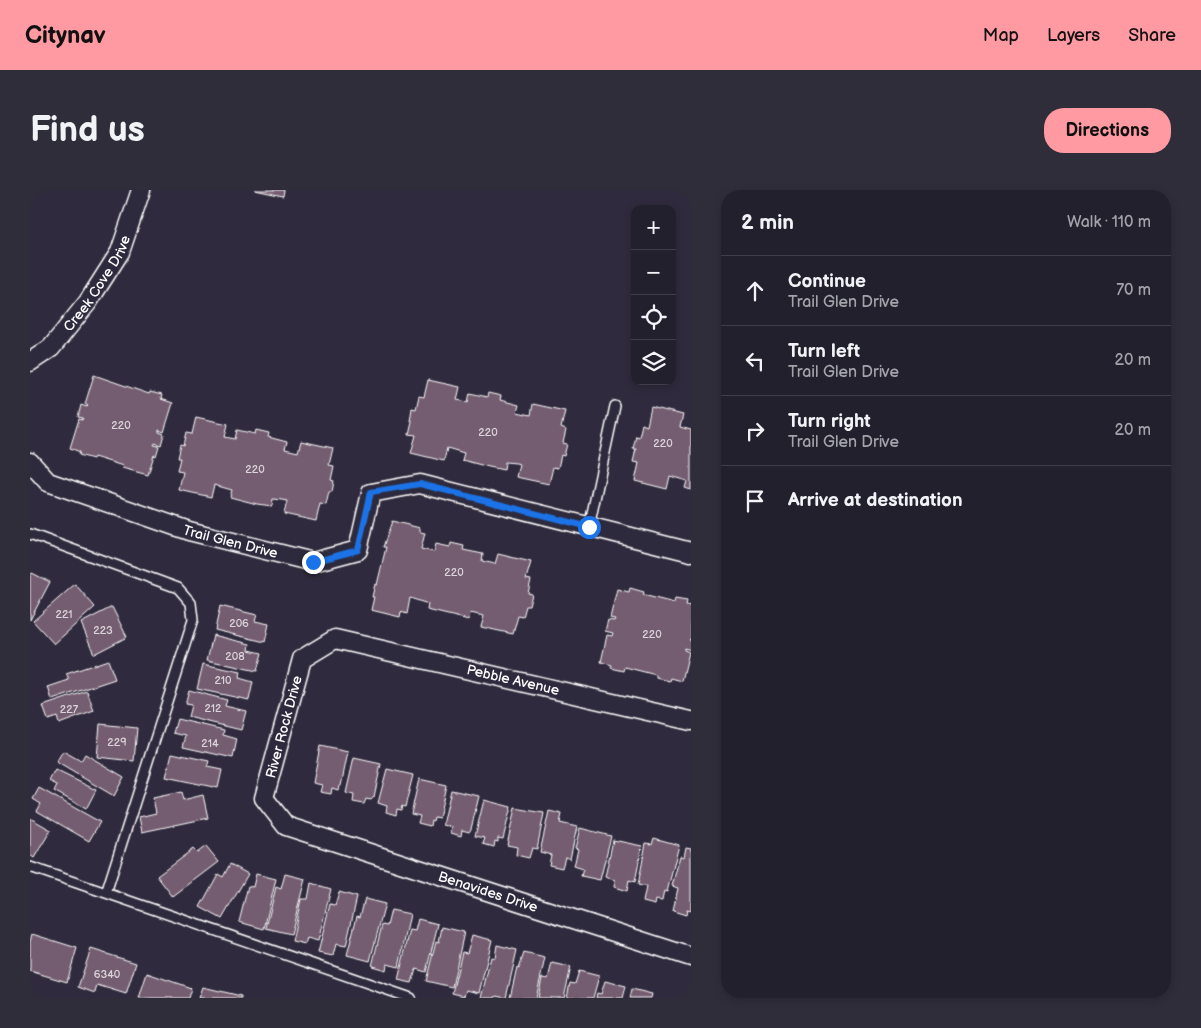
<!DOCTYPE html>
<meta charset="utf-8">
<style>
body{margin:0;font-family:"Balsamiq Sans",sans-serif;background:#2f2d3a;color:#f1f3f6}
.controls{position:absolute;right:15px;top:15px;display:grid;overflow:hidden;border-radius:10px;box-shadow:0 2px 8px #0003}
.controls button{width:45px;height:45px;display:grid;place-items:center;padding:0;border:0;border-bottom:1px solid #403e4a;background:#23202e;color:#f1f3f6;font:25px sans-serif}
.stop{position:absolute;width:15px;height:15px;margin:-11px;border:4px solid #1a73e8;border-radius:50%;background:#fff}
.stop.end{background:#1a73e8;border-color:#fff;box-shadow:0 1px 5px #0008}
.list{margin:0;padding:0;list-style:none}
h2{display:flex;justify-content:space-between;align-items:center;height:65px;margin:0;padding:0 20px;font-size:21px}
h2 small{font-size:16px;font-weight:400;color:#a3a3aa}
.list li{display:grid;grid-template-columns:32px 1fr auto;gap:15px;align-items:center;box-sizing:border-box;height:70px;padding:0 20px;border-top:1px solid #403e4a}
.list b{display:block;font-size:19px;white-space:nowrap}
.list p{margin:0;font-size:16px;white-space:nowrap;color:#a3a3aa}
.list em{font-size:16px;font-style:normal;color:#a3a3aa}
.icon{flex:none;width:28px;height:28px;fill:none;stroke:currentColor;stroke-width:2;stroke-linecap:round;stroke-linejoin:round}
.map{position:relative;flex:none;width:661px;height:808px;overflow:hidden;border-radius:20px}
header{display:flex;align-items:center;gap:30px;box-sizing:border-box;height:70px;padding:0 25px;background:#ff9aa2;color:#111}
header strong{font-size:24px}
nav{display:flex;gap:28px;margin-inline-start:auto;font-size:18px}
.intro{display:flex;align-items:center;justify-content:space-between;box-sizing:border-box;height:120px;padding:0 30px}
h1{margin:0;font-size:35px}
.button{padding:12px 22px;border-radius:20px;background:#ff9aa2;color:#111;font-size:18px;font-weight:700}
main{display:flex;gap:30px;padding:0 30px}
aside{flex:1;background:#23202e;border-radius:20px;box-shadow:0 2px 8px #0003}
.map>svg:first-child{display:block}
</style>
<header>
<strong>Citynav</strong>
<nav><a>Map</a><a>Layers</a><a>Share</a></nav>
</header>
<div class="intro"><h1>Find us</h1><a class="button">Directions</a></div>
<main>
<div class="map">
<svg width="661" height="808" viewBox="0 0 661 808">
<rect width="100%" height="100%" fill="#2f2a3d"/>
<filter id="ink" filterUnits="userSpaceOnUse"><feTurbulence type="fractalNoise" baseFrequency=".02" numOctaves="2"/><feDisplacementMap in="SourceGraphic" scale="10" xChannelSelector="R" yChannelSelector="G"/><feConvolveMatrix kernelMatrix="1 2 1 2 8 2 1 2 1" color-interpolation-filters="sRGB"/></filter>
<g filter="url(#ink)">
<!-- building -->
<path fill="#745d71" stroke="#fff" d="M225 0H254L253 6Z
M64 185 119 204 120 202 132 205 131 209 143 213 134 242 129 240V242L134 244 131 255 125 253 124 255 129 256 126 266 124 265 118 285 92 278 93 276 64 267 63 269 49 265 50 262 40 258 49 229 52 230 53 228 48 227 51 215 57 217 58 216 55 214Z
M398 190 430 197 427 210 438 212 440 203 457 207 458 203 471 206 470 210 489 215 487 222 501 225 503 214 535 221 531 238 536 240 533 253 537 254 534 266 531 265 528 278 523 277 519 294 486 287 489 274 486 273 475 272 474 280 459 277 432 270 434 263 417 258 414 271 381 263 386 245 379 244 382 231H380L382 218 386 219 389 206 394 207Z
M621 217 653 225 650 237 661 240V300L655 298 657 291 640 286 637 299 605 291 609 273 603 272 606 259H603L606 246 609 247 612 234 617 236Z
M166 227 198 234 195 247 205 249 207 240 225 244 226 240 239 243 238 247 257 252 255 259 268 262 271 251 303 258 299 275 304 276 301 290 304 291 302 302H299L296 315 290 314 286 331 254 324 257 311 253 310 243 309 242 316 227 314 200 307 202 300 184 295 181 307 149 300 153 282 147 281 150 268H147L150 255 153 256 156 243 162 244Z
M362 331 390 338V342L395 343 391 359 404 362 406 354 420 357 421 353 434 356 433 360 453 364 452 371 465 374 468 364 501 372 496 389 501 390 498 403 502 404 499 416H496L493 427 488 426 483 444 451 437 454 426 440 423 439 430 397 420 398 414 380 408 377 424 371 422 370 427 341 420 344 407H342L345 394 347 395 356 357H353Z
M2 383 20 392 0 430V387Z
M45 394 65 417 24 454 3 431Z
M600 398 614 402 613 405 644 413 645 409 657 411 656 415 661 416V448L659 450H661V460L654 458V460L659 462 652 491 641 488 640 491 626 488V485L595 477 594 481 581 478 582 475 571 472 577 445 582 446 583 443 575 441 578 430 584 431 585 429 580 428 587 399 599 402Z
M190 416 227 425 225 431 239 434 235 452 185 440Z
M82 417 97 447 64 464 51 433Z
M183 445 220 454 219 460 232 463 227 481 177 470Z
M78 470 85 489 22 510 18 497 39 490 36 484Z
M173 474 211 482 209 488 223 492 219 510 167 499Z
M159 500 197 510 195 516 216 521 211 540 158 527 161 515 155 514Z
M57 501 64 521 29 534 27 527 18 530 13 516Z
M147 529 194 540 193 545 207 549 203 568 153 557 156 546 143 543Z
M70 534 107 538 104 571 67 567Z
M290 556 318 562 311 596H309L308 600 302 598 301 604 290 602 292 595 283 593Z
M33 561 51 571 55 564 94 587 84 606 26 572Z
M142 563 179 571 177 577 192 580 188 598 136 587Z
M324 568 351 574 344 607 341 610 336 609 334 614 323 612 324 605 316 603Z
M357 579 383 585 375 617 372 616 371 620 367 619 366 625 356 622 357 616 348 613Z
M25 580 66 600 56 619 24 601 27 595 19 591Z
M389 589 416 595 409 628 404 627 403 631 401 630 400 636 388 633 390 626 381 624Z
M9 598 70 632 59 651 7 621 11 614 3 609Z
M421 600 449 606 441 639 439 642 432 640 431 646 421 643 422 637 413 635Z
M151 602 153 610 173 605 178 628 112 642 109 627 126 623 123 608Z
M454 610 481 617 473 649 468 648V652L465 651 464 657 453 654 455 648 445 646Z
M485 618 514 623 507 659 502 658 499 668 486 665 487 657 477 655Z
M519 621 532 624 530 633 547 637 540 669 535 667 532 678 519 675 521 665 510 662Z
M0 628 21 640 4 668 0 665Z
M550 638 581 646 570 690 551 686 553 679 544 676 548 659 545 658Z
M624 648 649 655 637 702 634 701 632 711 626 710 625 715 613 712 616 697 608 695 616 653 622 654Z
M583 650 612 656 605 692 599 690 597 701 584 697 585 690 575 687Z
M176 656 189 672 143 707 127 686 163 659 167 663Z
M656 657 661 658V721L657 720 656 725 643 721 648 698 642 696 650 666 654 667Z
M200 674 218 684 192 729 170 717 188 684 193 687Z
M226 684 246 689 234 739 209 732 218 696 223 697Z
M255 684 275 689 261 744 236 738 246 697 251 699Z
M281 693 301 699 288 751 277 748 275 754 262 751 271 709H278Z
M309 702 327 707 316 756 306 754 303 766 288 763 300 714 305 715Z
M335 709 355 714 340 771 317 765 327 726 330 727Z
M361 720 380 724 369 777 357 774 356 780 342 776 352 735 357 736Z
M388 729 408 734 396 782 386 779 382 793 368 790 380 740 385 741Z
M412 737 434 742 422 797 396 791 406 751 409 752Z
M2 744 47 758 37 792 0 781V752Z
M442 745 462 750 449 803 436 800 434 806 422 803 432 762 437 763Z
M467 755 487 760 476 808 466 806 465 808H451L461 767 465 768Z
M61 759 106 773 96 804 67 795 65 803 48 797Z
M494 763 515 768 506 808H480L487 777 489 778Z
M522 773 541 777 534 808H508L512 788 518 789Z
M549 781 569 786 563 808H537L540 793 545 794Z
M117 783 161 798 158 808H109Z
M575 791 596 796 593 808H566L567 803 571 804Z
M173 797 211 806V808H169Z
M602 799 622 804 621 808H600Z"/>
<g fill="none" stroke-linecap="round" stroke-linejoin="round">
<defs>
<path id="lane" d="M559 337 585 216
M0 344 148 398 161 413 163 430 76 703 381 808
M0 677 76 703"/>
<g id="street">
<path id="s1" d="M0 172 21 158 58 112 90 62 111 0"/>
<path id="s2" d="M0 272 18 292 159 341 283 372 328 360 341 303 390 294 661 362"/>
<path id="s3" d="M661 531 305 449 272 469 234 608 256 636 661 767"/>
</g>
</defs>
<!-- lane casing -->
<use href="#lane" stroke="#fff" stroke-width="12"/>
<!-- street casing -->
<use href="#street" stroke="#fff" stroke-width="21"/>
<!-- lane -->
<use href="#lane" stroke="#2f2a3d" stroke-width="9"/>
<!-- street -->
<use href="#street" stroke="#2f2a3d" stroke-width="18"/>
</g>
</g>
<g fill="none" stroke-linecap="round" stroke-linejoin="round" filter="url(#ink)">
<!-- route -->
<path stroke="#1a73e8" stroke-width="6" d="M283 372 328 360 341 302 390 294 559 337"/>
</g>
<g text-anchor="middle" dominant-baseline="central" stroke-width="4" stroke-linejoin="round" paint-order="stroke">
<!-- number labels -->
<g font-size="11" fill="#dcd6dc">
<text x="91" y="235">220</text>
<text x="458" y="242">220</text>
<text x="633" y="253">220</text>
<text x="225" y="279">220</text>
<text x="424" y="382">220</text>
<text x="34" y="424">221</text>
<text x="209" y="433">206</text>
<text x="73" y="440">223</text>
<text x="622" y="444">220</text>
<text x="205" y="466">208</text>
<text x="193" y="490">210</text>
<text x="183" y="518">212</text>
<text x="39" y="519">227</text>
<text x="87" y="552">229</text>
<text x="180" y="553">214</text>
<text x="77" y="784">6340</text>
</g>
<!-- street labels -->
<g font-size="14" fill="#fff" stroke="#2f2a3d">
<text stroke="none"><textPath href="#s1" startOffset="105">Creek Cove Drive</textPath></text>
<text stroke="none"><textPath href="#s2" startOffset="219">Trail Glen Drive</textPath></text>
<text transform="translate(483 490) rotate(13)">Pebble Avenue</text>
<text transform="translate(254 537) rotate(-75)">River Rock Drive</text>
<text stroke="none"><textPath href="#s3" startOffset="796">Benavides Drive</textPath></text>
</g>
</g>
</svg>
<div class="controls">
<button>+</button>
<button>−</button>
<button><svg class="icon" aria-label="locate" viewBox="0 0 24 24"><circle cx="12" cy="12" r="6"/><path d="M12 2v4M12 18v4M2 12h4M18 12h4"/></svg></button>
<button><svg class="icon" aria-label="layers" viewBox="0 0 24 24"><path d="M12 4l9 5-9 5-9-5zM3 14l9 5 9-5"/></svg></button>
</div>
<div class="stop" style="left:559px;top:337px"></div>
<div class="stop end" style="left:283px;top:372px"></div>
</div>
<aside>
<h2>2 min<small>Walk · 110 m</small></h2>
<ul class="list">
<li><svg class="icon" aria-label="ahead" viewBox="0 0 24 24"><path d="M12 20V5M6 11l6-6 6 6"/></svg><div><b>Continue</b><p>Trail Glen Drive</p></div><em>70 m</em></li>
<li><svg class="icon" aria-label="left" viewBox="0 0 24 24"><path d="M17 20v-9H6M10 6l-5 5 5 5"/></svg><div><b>Turn left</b><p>Trail Glen Drive</p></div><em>20 m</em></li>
<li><svg class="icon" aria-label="right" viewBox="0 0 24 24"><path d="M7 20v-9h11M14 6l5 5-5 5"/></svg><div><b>Turn right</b><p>Trail Glen Drive</p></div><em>20 m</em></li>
<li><svg class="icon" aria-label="arrive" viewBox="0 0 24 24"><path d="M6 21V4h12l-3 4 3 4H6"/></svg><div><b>Arrive at destination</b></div></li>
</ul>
</aside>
</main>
